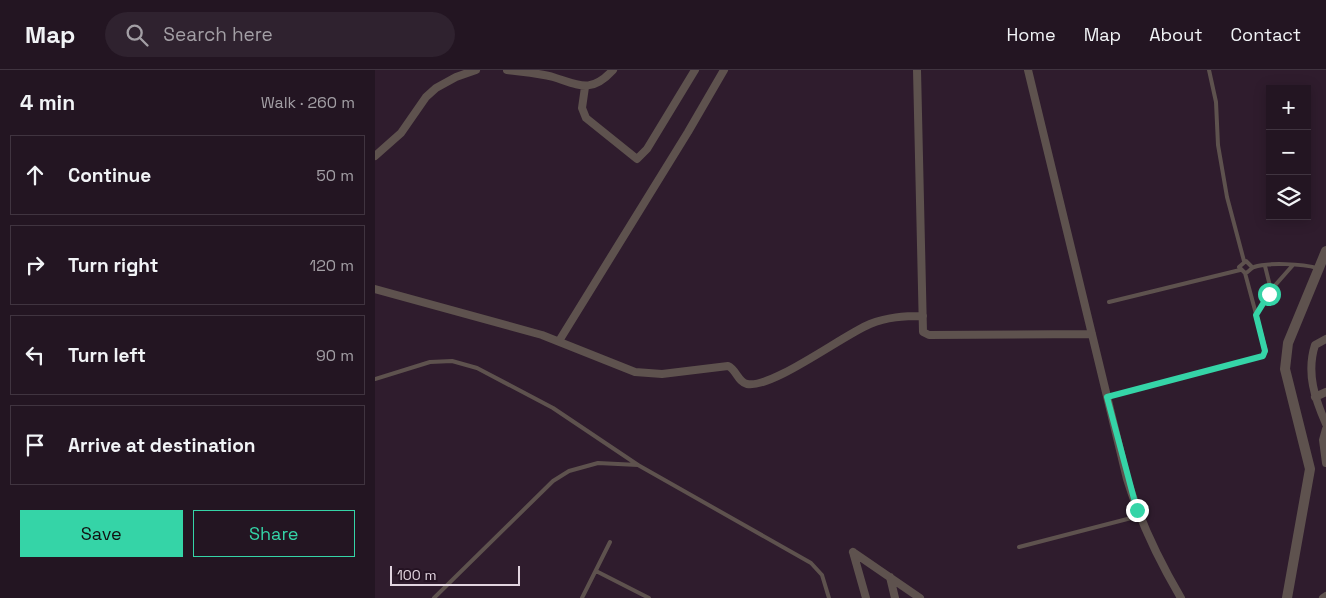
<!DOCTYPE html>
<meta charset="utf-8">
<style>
body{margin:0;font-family:"Space Grotesk",sans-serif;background:#2f222f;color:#f1f3f6}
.controls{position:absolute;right:15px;top:15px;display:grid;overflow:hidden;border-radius:0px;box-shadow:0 2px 12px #0003}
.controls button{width:45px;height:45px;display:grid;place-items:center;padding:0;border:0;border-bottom:1px solid #403440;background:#231522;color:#f1f3f6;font:25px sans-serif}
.scale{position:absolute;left:15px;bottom:12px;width:130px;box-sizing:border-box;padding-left:5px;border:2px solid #e2d5e0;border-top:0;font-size:14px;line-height:18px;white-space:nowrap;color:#e2d5e0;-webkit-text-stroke:4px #251323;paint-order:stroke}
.stop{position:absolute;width:15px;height:15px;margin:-11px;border:4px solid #35d4a7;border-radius:50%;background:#fff}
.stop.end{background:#35d4a7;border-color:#fff;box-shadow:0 1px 5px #0008}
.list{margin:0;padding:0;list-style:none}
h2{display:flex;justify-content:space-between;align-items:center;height:65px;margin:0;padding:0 20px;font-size:21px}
h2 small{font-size:16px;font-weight:400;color:#a39fa5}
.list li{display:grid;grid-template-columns:32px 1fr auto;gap:15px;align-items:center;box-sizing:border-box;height:80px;margin:0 10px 10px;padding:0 10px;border:1px solid #403440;border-radius:0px}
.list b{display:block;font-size:19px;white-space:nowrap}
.list em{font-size:16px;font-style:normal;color:#a39fa5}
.actions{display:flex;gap:10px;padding:15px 20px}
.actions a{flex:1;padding:11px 0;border:1px solid #35d4a7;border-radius:0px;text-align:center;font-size:18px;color:#35d4a7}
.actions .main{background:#35d4a7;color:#111}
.icon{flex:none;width:28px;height:28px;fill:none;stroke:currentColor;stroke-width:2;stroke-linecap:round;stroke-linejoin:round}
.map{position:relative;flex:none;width:951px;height:528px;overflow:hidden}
header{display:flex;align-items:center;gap:30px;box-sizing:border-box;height:70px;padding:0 25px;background:#231522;border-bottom:1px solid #403440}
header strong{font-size:24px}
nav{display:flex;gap:28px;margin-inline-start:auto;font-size:18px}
.search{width:350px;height:45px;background:#2f222f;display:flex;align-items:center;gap:12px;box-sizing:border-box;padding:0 18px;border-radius:28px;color:#a39fa5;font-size:19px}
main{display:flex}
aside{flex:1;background:#231522}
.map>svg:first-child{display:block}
</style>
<header>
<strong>Map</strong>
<div class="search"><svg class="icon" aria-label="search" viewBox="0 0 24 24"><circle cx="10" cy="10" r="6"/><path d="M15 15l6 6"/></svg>Search here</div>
<nav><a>Home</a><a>Map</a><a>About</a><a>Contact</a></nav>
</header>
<main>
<aside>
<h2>4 min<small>Walk · 260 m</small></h2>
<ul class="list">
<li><svg class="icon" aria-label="ahead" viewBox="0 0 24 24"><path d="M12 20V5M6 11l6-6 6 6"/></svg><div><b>Continue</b></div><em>50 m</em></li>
<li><svg class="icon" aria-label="right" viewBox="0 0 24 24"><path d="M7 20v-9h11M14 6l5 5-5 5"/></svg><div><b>Turn right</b></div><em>120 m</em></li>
<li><svg class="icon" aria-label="left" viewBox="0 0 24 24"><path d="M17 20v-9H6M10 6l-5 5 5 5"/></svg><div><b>Turn left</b></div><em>90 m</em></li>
<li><svg class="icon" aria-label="arrive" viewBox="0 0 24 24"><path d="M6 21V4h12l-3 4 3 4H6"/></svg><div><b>Arrive at destination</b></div></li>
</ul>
<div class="actions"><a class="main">Save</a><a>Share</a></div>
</aside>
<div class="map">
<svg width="951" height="528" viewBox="0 0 951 528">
<rect width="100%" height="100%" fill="#2f1c2d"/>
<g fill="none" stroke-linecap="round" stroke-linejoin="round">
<!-- service -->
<path stroke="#5e524e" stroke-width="4" d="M834 0 841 32 843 75 852 127 869 191
M890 196 896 220
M877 197 871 191 864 197 870 203C875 202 875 198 879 197 893 192 928 194 942 198
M734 232 865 200
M881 245 896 220 918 195
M0 309 55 292 77 291 102 298 178 338 263 395
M733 327 888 286 891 281 870 203
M644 477 764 446
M221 501 274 528
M59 528 178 411 194 401 223 393 263 395 436 493 447 505 454 528
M207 528 235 472"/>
<!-- minor -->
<path stroke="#5e524e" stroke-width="8" d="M132 0C147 2 164 3 178 7 204 15 216 24 238 0
M542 0 548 262 554 265 717 264
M653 0 752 409C765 451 783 489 806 528
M210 17 207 38 211 48 262 89 272 79 320 0
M0 86 26 63 51 27 61 18 81 7 101 0
M0 219 167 265 260 302 287 304 353 296C361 299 363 312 372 314 397 319 468 265 495 254 512 247 529 246 548 246
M951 269 940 275C931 303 940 329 951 354
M184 271 313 62 349 0
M940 327 951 322
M951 359 948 370 951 393
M478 482 545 528
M478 482 491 528
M515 507 520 528
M948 528 951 526"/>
<!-- tertiary -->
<path stroke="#5e524e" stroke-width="10" d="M912 528 935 399 910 299 913 273 951 181"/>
</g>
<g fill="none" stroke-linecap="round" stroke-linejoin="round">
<!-- route -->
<path stroke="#35d4a7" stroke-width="6" d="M762 440 732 327 888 286 890 281 881 245 894 224"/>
</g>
</svg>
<div class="controls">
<button>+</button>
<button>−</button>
<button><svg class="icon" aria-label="layers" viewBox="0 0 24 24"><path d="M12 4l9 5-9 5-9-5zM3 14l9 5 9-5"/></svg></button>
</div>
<div class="scale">100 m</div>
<div class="stop" style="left:894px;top:224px"></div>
<div class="stop end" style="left:762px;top:440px"></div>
</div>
</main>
